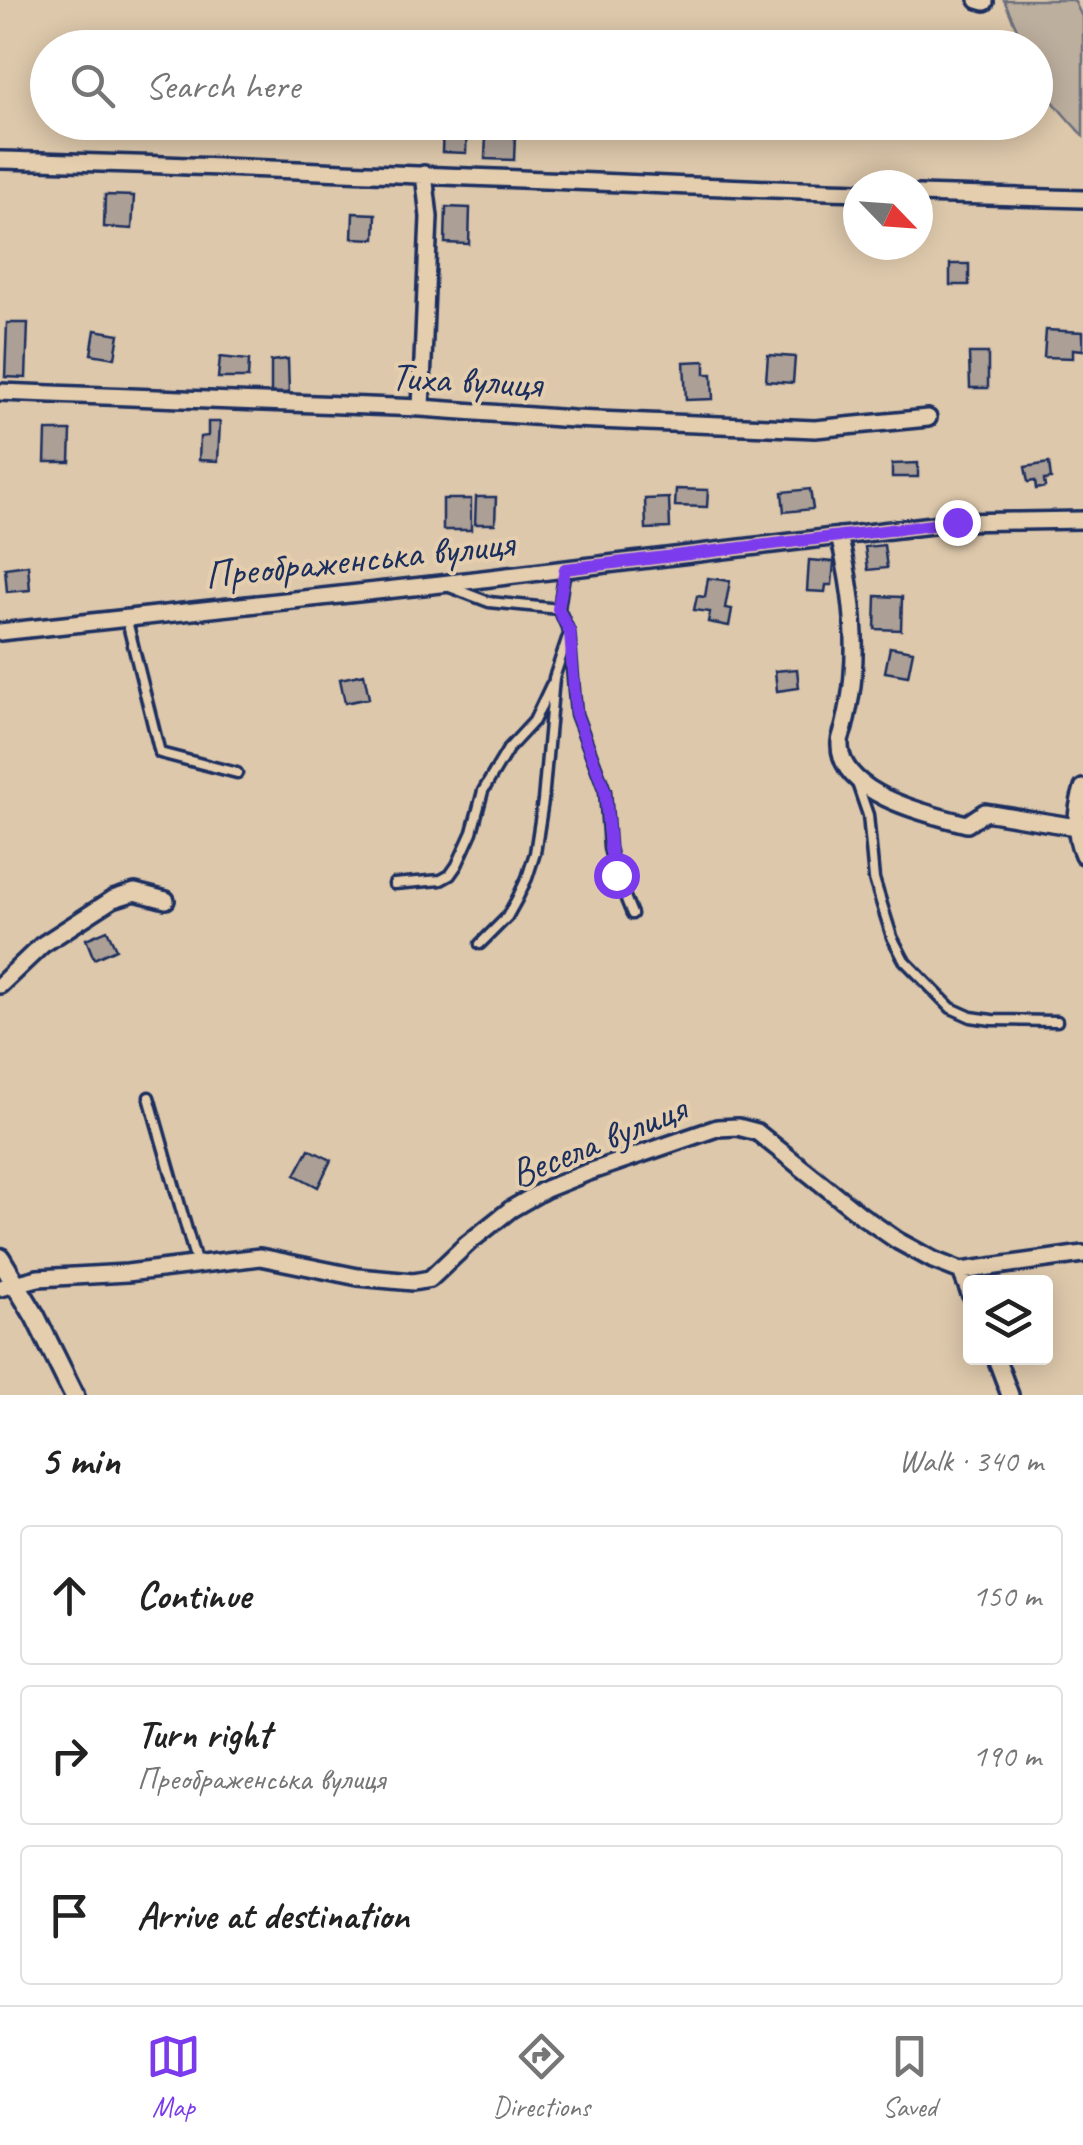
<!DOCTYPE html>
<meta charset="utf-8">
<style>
body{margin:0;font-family:Caveat,sans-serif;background:#f2f2f2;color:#222}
.controls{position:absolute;right:30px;bottom:30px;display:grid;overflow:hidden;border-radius:10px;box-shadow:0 5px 25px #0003}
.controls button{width:90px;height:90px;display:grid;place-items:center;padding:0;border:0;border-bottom:2px solid #e0e0e0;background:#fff;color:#222;font:50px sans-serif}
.compass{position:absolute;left:843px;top:170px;width:90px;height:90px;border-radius:50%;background:#fff;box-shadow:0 5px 25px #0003;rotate:115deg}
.stop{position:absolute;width:30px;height:30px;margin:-22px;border:8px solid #7c3aed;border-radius:50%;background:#fff}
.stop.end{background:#7c3aed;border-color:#fff;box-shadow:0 2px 10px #0008}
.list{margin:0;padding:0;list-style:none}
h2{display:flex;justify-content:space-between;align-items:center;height:130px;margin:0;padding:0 40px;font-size:42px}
h2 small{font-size:32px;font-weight:400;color:#767676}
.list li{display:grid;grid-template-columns:65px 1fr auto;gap:30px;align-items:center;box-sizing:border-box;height:140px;margin:0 20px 20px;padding:0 20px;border:2px solid #e0e0e0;border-radius:10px}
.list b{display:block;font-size:38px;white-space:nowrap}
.list p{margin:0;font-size:32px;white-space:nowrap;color:#767676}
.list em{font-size:32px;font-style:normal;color:#767676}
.icon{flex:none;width:55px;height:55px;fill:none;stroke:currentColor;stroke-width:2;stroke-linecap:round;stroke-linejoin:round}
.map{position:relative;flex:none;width:1083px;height:1395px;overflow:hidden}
.search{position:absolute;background:#fff;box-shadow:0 5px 25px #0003;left:30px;right:30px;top:30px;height:110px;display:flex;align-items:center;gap:25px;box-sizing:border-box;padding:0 35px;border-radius:55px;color:#767676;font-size:38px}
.sheet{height:610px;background:#fff}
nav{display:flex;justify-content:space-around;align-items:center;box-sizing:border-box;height:140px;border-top:2px solid #e0e0e0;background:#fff;font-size:28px;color:#767676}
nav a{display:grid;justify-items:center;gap:5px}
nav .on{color:#7c3aed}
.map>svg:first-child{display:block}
</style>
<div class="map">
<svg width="1083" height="1395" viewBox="0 0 1083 1395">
<rect width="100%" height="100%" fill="#ddc8ab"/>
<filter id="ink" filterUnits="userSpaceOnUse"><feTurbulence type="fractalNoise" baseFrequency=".01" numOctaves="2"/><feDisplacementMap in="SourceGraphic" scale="20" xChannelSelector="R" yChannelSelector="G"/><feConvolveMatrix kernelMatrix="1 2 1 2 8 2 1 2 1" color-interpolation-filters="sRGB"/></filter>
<g filter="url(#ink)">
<!-- green -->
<path fill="#bdaf9e" stroke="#6c6f7e" stroke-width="2.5" d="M1004 0H1074L1083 19V136C1056 105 1036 91 1036 48L1025 47Z"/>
<!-- building -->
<path fill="#ab9f96" stroke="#1b2f5e" stroke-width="2.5" d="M143 122H164V132L143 131Z
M443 124 467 125 466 153 442 152Z
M486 135 515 136 514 160 485 159Z
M105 195 134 196 132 229 104 227Z
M446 207 470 208 469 244 445 243Z
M353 213 376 214 375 239 352 238Z
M950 264H969V285H950Z
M7 323H28L26 378 5 377Z
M95 330 119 334 115 358 91 354Z
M1046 330 1083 332V350L1073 349V358L1044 357Z
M969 353H988V388H970Z
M768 355 795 357 793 383 766 381Z
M220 357 249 360 248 378H218Z
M288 359 289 393H271V361Z
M705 361V374H712L713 399 686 400 684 362Z
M208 422H220L218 461 199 460 200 437 208 436Z
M46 431H71L70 462H45Z
M918 463V477H892V464Z
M1049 463 1051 479 1044 480 1045 487 1036 489 1035 481 1028 482 1025 467Z
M676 489 708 490 707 507 675 506Z
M810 489 813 509 784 512 782 492Z
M476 497H496L495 524H475Z
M669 498 670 528 646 529 645 499Z
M443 499H471V530H443Z
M884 545 887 568 868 570 865 547Z
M809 560 834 562 832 585H826L825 592 807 591Z
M28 565 30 590 7 592 5 568Z
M708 578 730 581 725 608 732 609 729 626 708 622 710 612 694 610 697 596 705 597Z
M876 596 902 597 901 630 875 629Z
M890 647 913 651 908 676 885 672Z
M797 669 799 688 777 691 775 671Z
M364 674 369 698 345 703 340 679Z
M107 930 116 949 94 959 86 939Z
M309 1149 331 1160 318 1187 295 1175Z"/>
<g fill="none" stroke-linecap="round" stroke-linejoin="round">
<defs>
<path id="service" d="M565 569 559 609 569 632 576 714 605 791 609 848 616 875 632 914
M447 586 489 602 559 609
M126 617 160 753 237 773
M857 783 868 815 874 879 892 937 904 960 951 1008 971 1017 992 1020 1057 1021
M394 884 441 880 450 875 457 865 472 832 483 791 508 749 534 721 551 685
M480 944 507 917 517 899 527 878 535 853 543 801 554 678 567 639
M149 1097 197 1265"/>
<path id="minor" d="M978 0 985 2
M0 160C286 167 572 183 858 192
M918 194 1083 199
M0 392 421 408 573 419 815 429 928 418
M421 408 429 217 424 174
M839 536C850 580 857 629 853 674 852 692 848 711 844 728 843 731 840 739 840 742 837 794 930 815 967 824L985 812 1076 827
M0 632 441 584 957 522 1083 520
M1083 788C1076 810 1073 833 1083 855
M0 985 42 945 113 899 135 892 166 900
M961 1271 970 1294
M0 1288 38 1278 127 1273 260 1257 358 1277 413 1282 430 1279 467 1244 511 1209 546 1189 586 1173 717 1128 738 1127 757 1132 862 1216 898 1241 933 1260 961 1271 1083 1254
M996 1358 1010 1395"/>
<path id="tertiary" d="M0 1258 35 1316 74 1395"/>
</defs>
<!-- service casing -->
<use href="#service" stroke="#1b2f5e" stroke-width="15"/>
<!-- minor casing -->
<use href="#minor" stroke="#1b2f5e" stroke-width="22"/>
<!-- tertiary casing -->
<use href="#tertiary" stroke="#1b2f5e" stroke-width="25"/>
<!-- service -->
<use href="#service" stroke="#e5ceae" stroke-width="8"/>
<!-- minor -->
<use href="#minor" stroke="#e5ceae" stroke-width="15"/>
<!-- tertiary -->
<use href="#tertiary" stroke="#e5ceae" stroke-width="18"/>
</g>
</g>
<g fill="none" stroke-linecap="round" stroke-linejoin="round" filter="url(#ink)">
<!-- route -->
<path stroke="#7c3aed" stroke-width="12" d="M616 875 610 848 605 791 576 714 570 632 558 609 565 569 957 522"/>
</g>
<g text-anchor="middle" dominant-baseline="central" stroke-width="8" stroke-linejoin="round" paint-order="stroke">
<!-- street labels -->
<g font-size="40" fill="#1b2f5e" stroke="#e5ceae">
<text transform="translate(466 380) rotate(3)">Тиха вулиця</text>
<text transform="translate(359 559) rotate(-6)">Преображенська вулиця</text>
<text transform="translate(598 1141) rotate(-22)">Весела вулиця</text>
</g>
</g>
</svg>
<div class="controls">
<button><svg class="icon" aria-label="layers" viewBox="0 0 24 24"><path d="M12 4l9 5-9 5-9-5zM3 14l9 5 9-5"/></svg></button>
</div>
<svg class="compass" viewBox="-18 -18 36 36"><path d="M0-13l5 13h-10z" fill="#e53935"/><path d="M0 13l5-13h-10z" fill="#767676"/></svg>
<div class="stop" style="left:616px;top:875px"></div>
<div class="stop end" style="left:957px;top:522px"></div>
<div class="search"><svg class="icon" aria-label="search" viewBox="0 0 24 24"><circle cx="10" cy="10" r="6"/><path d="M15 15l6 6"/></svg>Search here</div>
</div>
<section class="sheet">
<h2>5 min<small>Walk · 340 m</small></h2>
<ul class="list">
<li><svg class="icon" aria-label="ahead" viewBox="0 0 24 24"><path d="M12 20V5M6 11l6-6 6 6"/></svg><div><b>Continue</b></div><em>150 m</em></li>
<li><svg class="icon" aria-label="right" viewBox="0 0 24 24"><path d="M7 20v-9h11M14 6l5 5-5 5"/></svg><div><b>Turn right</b><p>Преображенська вулиця</p></div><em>190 m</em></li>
<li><svg class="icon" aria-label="arrive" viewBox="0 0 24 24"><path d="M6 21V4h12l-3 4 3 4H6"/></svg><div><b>Arrive at destination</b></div></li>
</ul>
</section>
<nav>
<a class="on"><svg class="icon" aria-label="map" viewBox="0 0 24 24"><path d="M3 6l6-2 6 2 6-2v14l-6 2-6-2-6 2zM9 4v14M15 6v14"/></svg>Map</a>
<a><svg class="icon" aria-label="directions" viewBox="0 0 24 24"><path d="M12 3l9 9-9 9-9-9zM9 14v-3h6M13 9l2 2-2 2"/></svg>Directions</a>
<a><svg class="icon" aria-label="saved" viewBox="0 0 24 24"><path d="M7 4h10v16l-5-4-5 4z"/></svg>Saved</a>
</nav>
